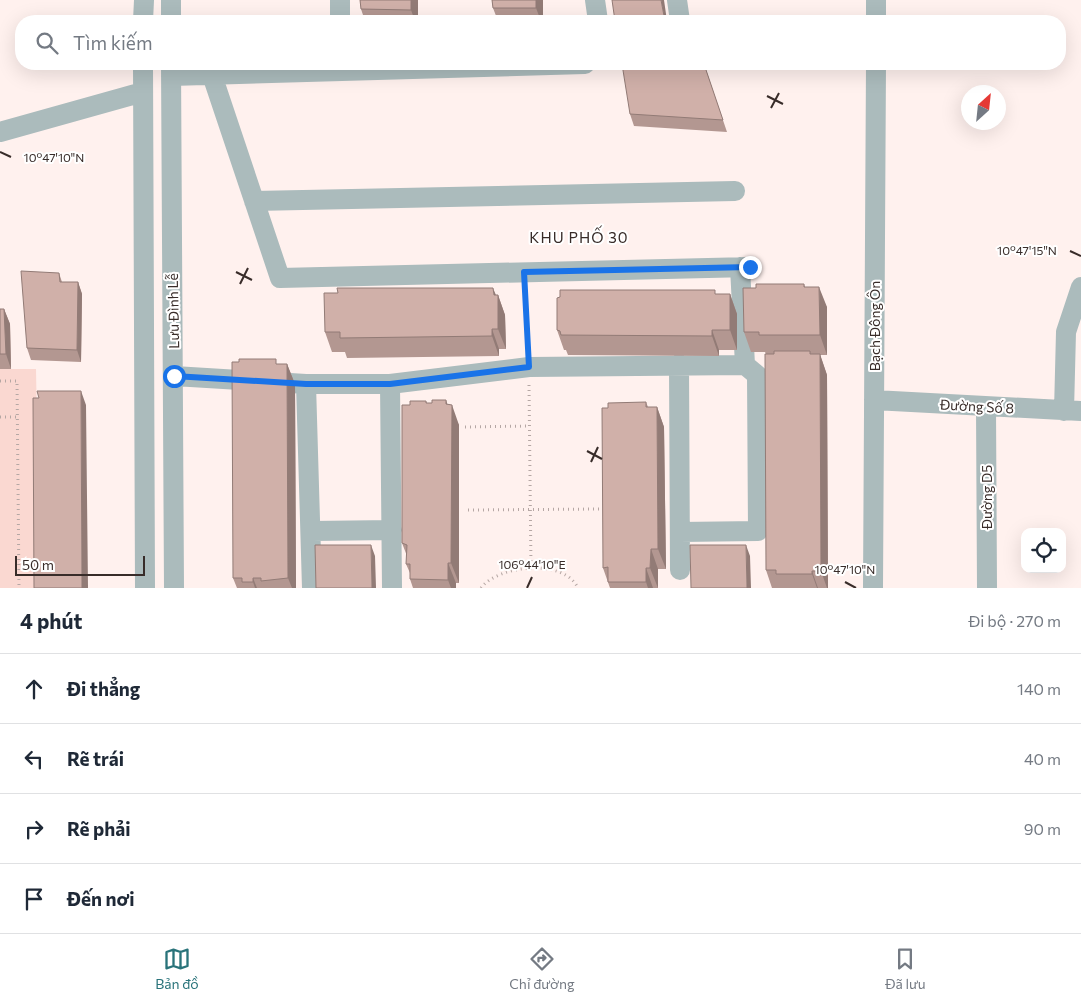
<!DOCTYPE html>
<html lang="vi">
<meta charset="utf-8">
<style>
body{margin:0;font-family:Commissioner,sans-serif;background:#f2f2f3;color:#1f2937}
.controls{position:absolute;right:15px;bottom:15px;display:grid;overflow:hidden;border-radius:10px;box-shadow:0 5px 20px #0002}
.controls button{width:45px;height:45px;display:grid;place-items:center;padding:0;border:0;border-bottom:1px solid #e0e1e3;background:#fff;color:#1f2937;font:25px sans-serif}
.compass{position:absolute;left:961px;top:85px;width:45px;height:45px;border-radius:50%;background:#fff;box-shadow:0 5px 20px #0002;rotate:27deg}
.scale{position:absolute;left:15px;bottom:12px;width:130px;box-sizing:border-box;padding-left:5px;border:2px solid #382c29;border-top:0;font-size:14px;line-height:18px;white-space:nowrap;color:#382c29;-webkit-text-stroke:4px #fff;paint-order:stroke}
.stop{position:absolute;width:15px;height:15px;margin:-11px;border:4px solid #1a73e8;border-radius:50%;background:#fff}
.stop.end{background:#1a73e8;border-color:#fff;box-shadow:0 1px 5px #0008}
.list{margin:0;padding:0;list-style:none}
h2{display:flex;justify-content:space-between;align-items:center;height:65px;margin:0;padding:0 20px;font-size:21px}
h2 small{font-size:16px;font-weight:400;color:#747a83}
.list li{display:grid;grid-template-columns:32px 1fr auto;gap:15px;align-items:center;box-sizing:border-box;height:70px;padding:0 20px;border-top:1px solid #e0e1e3}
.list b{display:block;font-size:19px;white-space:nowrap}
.list em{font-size:16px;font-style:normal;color:#747a83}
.icon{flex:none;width:28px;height:28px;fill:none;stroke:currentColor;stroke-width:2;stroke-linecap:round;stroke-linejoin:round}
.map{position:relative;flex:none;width:1081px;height:588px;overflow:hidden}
.search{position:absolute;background:#fff;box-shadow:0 5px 20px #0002;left:15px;right:15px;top:15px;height:55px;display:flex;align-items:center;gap:12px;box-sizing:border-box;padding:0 18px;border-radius:20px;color:#747a83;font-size:19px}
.sheet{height:345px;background:#fff}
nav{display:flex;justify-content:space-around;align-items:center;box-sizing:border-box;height:70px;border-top:1px solid #e0e1e3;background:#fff;font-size:14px;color:#747a83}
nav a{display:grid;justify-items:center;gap:2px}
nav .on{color:#29737a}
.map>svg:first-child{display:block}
</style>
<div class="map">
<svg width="1081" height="588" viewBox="0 0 1081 588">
<rect width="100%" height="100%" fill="#fff1ee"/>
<!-- green -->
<path fill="#fad8d1" d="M0 369H36L40 588H0Z"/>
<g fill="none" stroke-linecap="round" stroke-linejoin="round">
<!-- path -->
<path stroke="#b5a7a4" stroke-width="3" stroke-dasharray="1 4" stroke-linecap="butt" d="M525 290 528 349
M0 381H17L19 588
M529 385 531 567
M0 417H17
M465 427 529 426
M468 510 600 509
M481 588C498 565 564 558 578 588"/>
<!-- minor -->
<path stroke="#abbbbc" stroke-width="20" d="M340 0V21
M595 0 598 21
M677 0 680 21
M143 21 144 0
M171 21V0
M876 21V0
M143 64 145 588
M171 64 174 588
M212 75 280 278 750 267
M171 76 585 64
M0 132 143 92
M254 201 735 191
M679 364 680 570
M174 376 306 384H390L529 367 745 365
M306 384 312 588
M390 384 392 588
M874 400 1081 411
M986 407 987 588
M1064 411 1066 332 1081 287
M312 531 392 530
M680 532 758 531 757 375 745 365 740 267
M873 588 876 64"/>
</g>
<!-- wall -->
<path fill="#b39791" d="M360 0H418V21H365L361 9Z
M492 0H543V21H498L493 8Z
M704 64 727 132 634 126 630 114Z
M59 273 62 282H78L82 294 81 362 31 360 27 348Z
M804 284 805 287 827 307V355H820L827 375 828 588H772L766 570V354L765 352H751L744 332 756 288Z
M338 293 498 295 505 315 506 349H499V356L347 358 345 352H332L325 332Z
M717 294H730L737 314V350H719V356L568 355 566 350H564L557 330Z
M0 309H4L10 324 11 369H0Z
M278 364H287L295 384 296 588H237L233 578Z
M446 400 447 404 459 425V583H456V588H413L410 579V573L406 564 407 556 402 543 426 401 427 403H432Z
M646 402 648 407H657L664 427 666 569H658V588H610L603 568 608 408Z"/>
<!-- shaded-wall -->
<path fill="#927b76" d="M411 0H418V21H415L411 10Z
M536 0H543V21H541L536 8Z
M661 0H664L667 21H665Z
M78 282 82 294 81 362 77 350Z
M819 287 827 307V355L820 335Z
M493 288 498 300V295L505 315 506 349 498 329 494 295Z
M730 294 737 314V350L730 330Z
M4 309 10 324 11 369 6 354Z
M492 329 499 349V356L492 336Z
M712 330 719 350V356L712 336Z
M820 354 827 375 828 588H827L821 571Z
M287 364 295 384 296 588H292L288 578Z
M81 391 86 405 88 588H82Z
M446 400 452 418V405L459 425V583L451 563Z
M657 407 664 427 666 569 658 549Z
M371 545 375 556 376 588H372Z
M746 545 750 556 751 588H747Z
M651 549 658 569V588L650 568Z
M448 563 456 583V588H451L448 580Z
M646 568 653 588H648L646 582Z
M812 571 818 588H817L812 574Z
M253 578 257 588H255L253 582Z"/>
<!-- building -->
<path fill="#d0b0a9" stroke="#927b76" d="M360 0H411V10L361 9Z
M492 0H536V8H493Z
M612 0H661L665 21H615Z
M622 64H704L723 120 630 114Z
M21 271 59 273 60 282H78L77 350 27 348Z
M756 284H804V287H819L820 335H759V332H744L743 288H756Z
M337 288H493L494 295H498V329H492V336L340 338V332H325L324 293H338Z
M560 290H715V294H730V330H712V336L561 335 560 331 557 330V298L560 297Z
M0 309H4L6 354H0Z
M774 351H810V354H820L821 571H812V574H776V570H766L765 354H774Z
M239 359H276V364H287L288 578 261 581V578H253V582H242V578H233L232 362H239Z
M37 391H81L82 588H34L33 398H39Z
M432 400H446V404L452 405 451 563H448V580L410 579V564H406L407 545 402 543V405H410V401H426V403H432Z
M646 402V407H657L658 549H651L650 568H646V582H608V567L603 568 602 408H608V403Z
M315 545H371L372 588H316Z
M690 545H746L747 588H691Z"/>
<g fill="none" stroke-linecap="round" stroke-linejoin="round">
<!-- route -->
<path stroke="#1a73e8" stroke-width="6" d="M174 376 306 384H390L529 367 524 272 750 267"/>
</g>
<!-- ticks -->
<path fill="none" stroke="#382c29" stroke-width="2" d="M767 96 783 104M771 108 779 93M0 152 11 157M1070 251 1081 256M236 272 252 280M240 284 248 268M587 451 602 459M591 462 598 447M845 582 856 588M527 588 532 577"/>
<g text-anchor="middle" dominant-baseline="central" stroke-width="4" stroke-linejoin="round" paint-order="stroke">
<!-- street labels -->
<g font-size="14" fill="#382c29" stroke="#fff">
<text transform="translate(173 311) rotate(-91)">Lưu Đình Lễ</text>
<text transform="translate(874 326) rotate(-90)">Bạch Đông Ôn</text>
<text transform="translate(977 406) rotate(3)">Đường Số 8</text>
<text transform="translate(986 497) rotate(-90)">Đường D5</text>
</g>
<!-- neighbourhood labels -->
<g font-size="15" letter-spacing="1" fill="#382c29" stroke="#fff">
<text x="579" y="237">KHU PHỐ 30</text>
</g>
</g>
<g font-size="12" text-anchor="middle" fill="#382c29" stroke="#fff" stroke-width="4" stroke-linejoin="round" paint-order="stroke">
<text x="54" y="162">10°47'10"N</text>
<text x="1027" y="255">10°47'15"N</text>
<text x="532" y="569">106°44'10"E</text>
<text x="845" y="574">10°47'10"N</text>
</g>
</svg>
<div class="controls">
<button><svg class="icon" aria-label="locate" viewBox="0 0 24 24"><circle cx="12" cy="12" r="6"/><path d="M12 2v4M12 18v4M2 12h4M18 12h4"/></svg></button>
</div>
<svg class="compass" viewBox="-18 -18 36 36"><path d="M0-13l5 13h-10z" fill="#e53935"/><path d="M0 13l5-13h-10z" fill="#747a83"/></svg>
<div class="scale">50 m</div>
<div class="stop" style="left:174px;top:376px"></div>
<div class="stop end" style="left:750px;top:267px"></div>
<div class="search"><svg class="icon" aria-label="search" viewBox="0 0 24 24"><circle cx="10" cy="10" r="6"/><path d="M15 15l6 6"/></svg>Tìm kiếm</div>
</div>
<section class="sheet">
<h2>4 phút<small>Đi bộ · 270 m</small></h2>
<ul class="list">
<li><svg class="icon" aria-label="ahead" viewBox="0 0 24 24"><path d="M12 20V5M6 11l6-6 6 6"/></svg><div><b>Đi thẳng</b></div><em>140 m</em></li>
<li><svg class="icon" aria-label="left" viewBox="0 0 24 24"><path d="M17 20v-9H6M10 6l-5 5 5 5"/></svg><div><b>Rẽ trái</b></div><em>40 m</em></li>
<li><svg class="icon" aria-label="right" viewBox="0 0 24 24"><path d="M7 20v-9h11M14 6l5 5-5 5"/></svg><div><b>Rẽ phải</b></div><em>90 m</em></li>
<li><svg class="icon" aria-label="arrive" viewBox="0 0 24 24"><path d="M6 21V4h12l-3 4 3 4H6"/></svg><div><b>Đến nơi</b></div></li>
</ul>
</section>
<nav>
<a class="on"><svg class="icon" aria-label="map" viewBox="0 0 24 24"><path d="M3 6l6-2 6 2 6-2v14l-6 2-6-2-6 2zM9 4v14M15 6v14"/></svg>Bản đồ</a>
<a><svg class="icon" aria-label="directions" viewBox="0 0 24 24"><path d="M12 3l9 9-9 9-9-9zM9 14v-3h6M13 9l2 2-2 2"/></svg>Chỉ đường</a>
<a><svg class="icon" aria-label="saved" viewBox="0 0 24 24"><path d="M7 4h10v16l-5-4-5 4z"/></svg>Đã lưu</a>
</nav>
